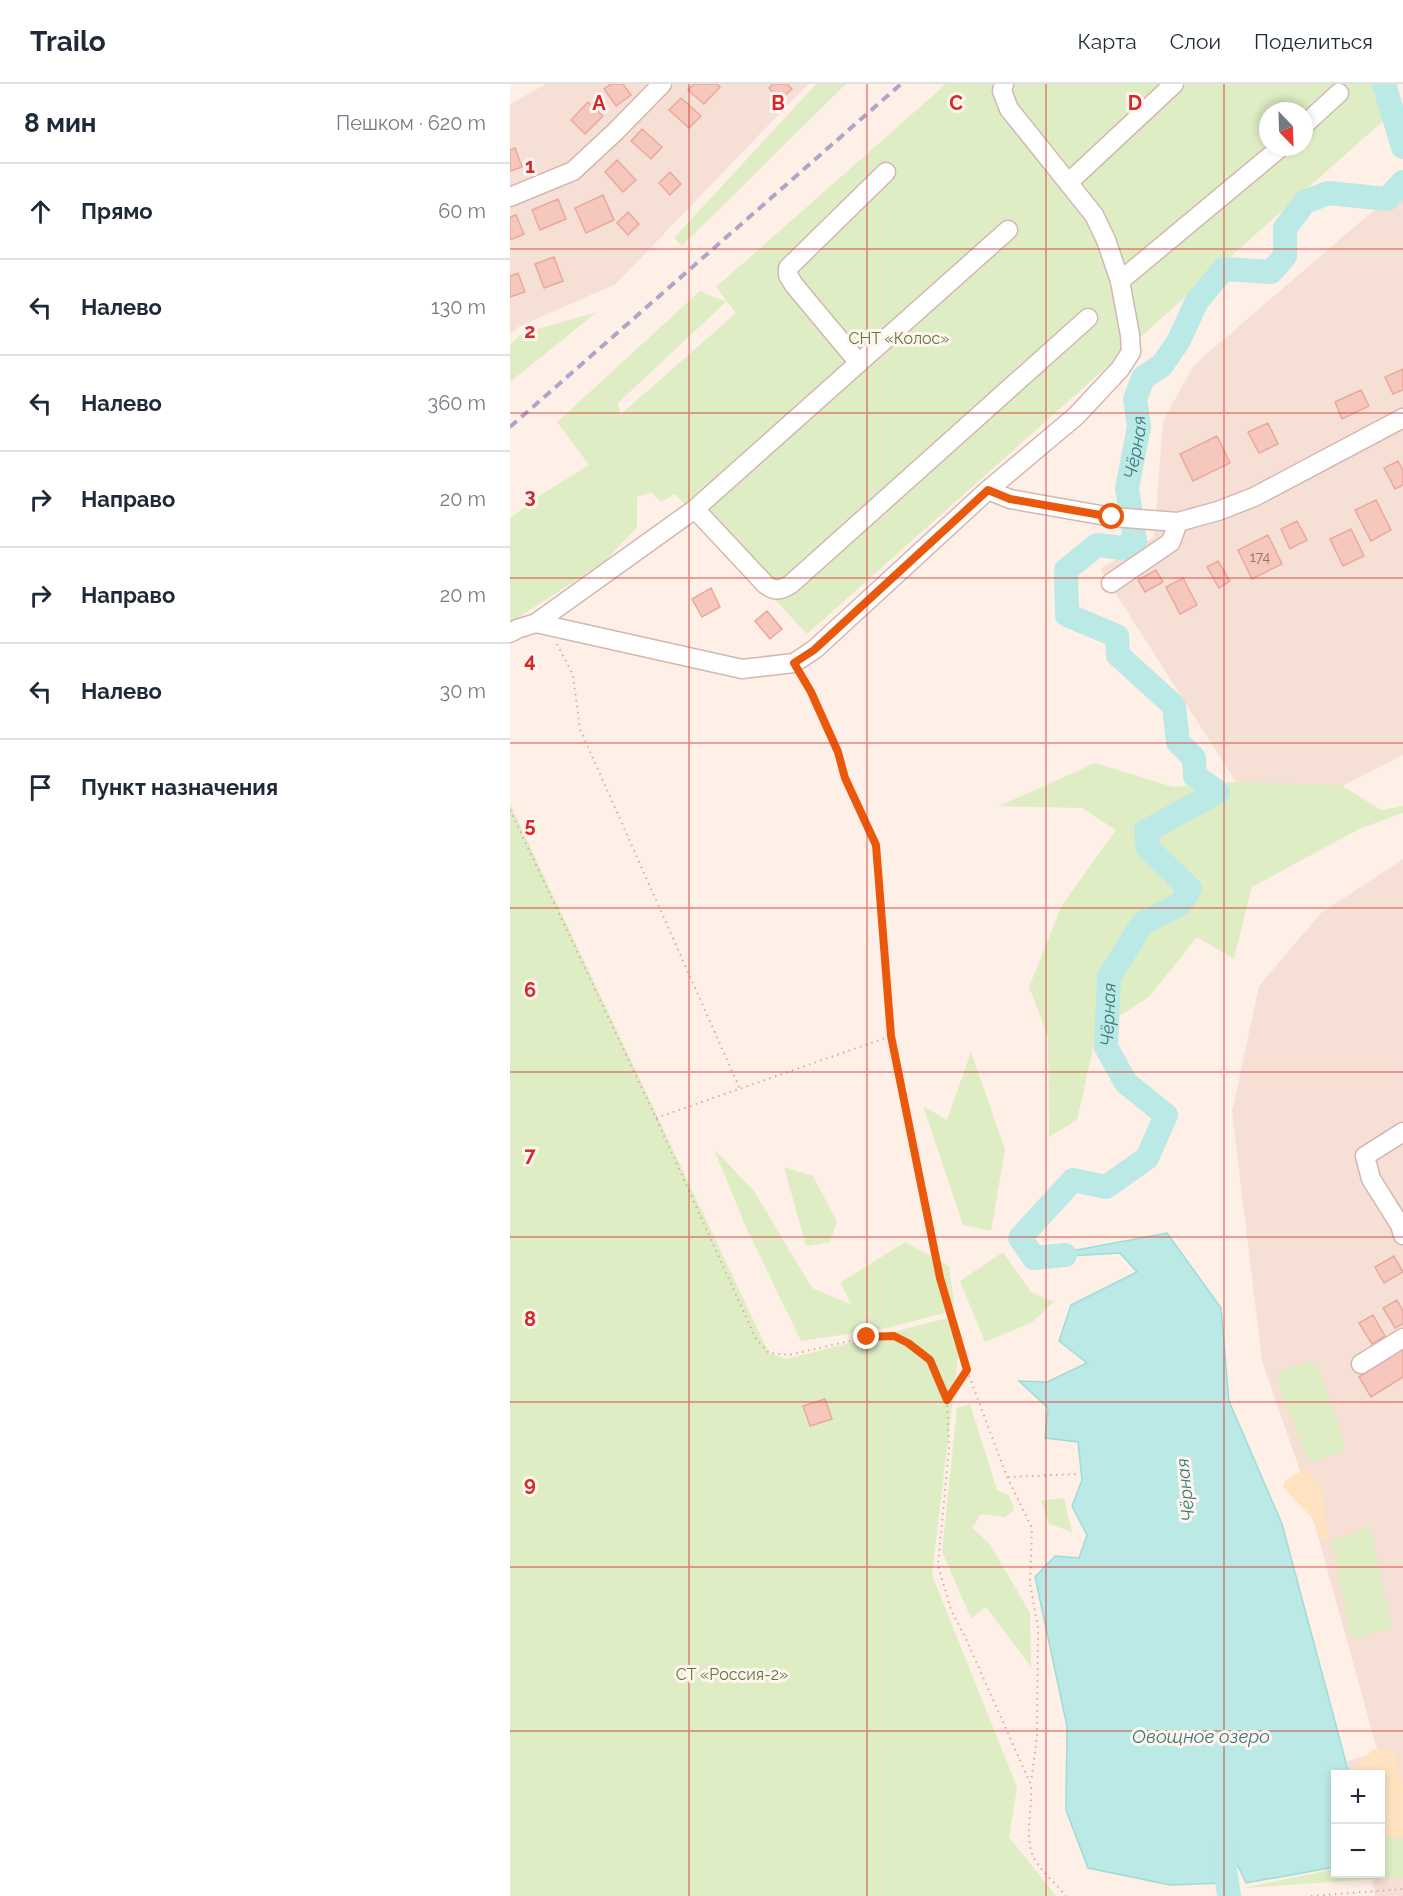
<!DOCTYPE html>
<html lang="ru">
<meta charset="utf-8">
<style>
body{margin:0;font-family:Raleway,sans-serif;background:#f6f6f7;color:#1f2937}
.controls{position:absolute;right:18px;bottom:18px;display:grid;overflow:hidden;border-radius:0px;box-shadow:0 3px 9px #0003}
.controls button{width:54px;height:54px;display:grid;place-items:center;padding:0;border:0;border-bottom:2px solid #e0e1e3;background:#fff;color:#1f2937;font:30px sans-serif}
.compass{position:absolute;left:749px;top:18px;width:54px;height:54px;border-radius:50%;background:#fff;box-shadow:0 3px 9px #0003;rotate:157deg}
.stop{position:absolute;width:18px;height:18px;margin:-14px;border:4px solid #ea580c;border-radius:50%;background:#fff}
.stop.end{background:#ea580c;border-color:#fff;box-shadow:0 2px 6px #0008}
.list{margin:0;padding:0;list-style:none}
h2{display:flex;justify-content:space-between;align-items:center;height:78px;margin:0;padding:0 24px;font-size:26px}
h2 small{font-size:20px;font-weight:400;color:#747a83}
.list li{display:grid;grid-template-columns:39px 1fr auto;gap:18px;align-items:center;box-sizing:border-box;height:96px;padding:0 24px;border-top:2px solid #e0e1e3}
.list b{display:block;font-size:22px;white-space:nowrap}
.list em{font-size:20px;font-style:normal;color:#747a83}
.icon{flex:none;width:33px;height:33px;fill:none;stroke:currentColor;stroke-width:2;stroke-linecap:round;stroke-linejoin:round}
.map{position:relative;flex:none;width:893px;height:1812px;overflow:hidden}
header{display:flex;align-items:center;gap:36px;box-sizing:border-box;height:84px;padding:0 30px;background:#fff;border-bottom:2px solid #e0e1e3}
header strong{font-size:28px}
nav{display:flex;gap:33px;margin-inline-start:auto;font-size:21px}
main{display:flex}
aside{flex:1;background:#fff}
.map>svg:first-child{display:block}
</style>
<header>
<strong>Trailo</strong>
<nav><a>Карта</a><a>Слои</a><a>Поделиться</a></nav>
</header>
<main>
<aside>
<h2>8 мин<small>Пешком · 620 m</small></h2>
<ul class="list">
<li><svg class="icon" aria-label="ahead" viewBox="0 0 24 24"><path d="M12 20V5M6 11l6-6 6 6"/></svg><div><b>Прямо</b></div><em>60 m</em></li>
<li><svg class="icon" aria-label="left" viewBox="0 0 24 24"><path d="M17 20v-9H6M10 6l-5 5 5 5"/></svg><div><b>Налево</b></div><em>130 m</em></li>
<li><svg class="icon" aria-label="left" viewBox="0 0 24 24"><path d="M17 20v-9H6M10 6l-5 5 5 5"/></svg><div><b>Налево</b></div><em>360 m</em></li>
<li><svg class="icon" aria-label="right" viewBox="0 0 24 24"><path d="M7 20v-9h11M14 6l5 5-5 5"/></svg><div><b>Направо</b></div><em>20 m</em></li>
<li><svg class="icon" aria-label="right" viewBox="0 0 24 24"><path d="M7 20v-9h11M14 6l5 5-5 5"/></svg><div><b>Направо</b></div><em>20 m</em></li>
<li><svg class="icon" aria-label="left" viewBox="0 0 24 24"><path d="M17 20v-9H6M10 6l-5 5 5 5"/></svg><div><b>Налево</b></div><em>30 m</em></li>
<li><svg class="icon" aria-label="arrive" viewBox="0 0 24 24"><path d="M6 21V4h12l-3 4 3 4H6"/></svg><div><b>Пункт назначения</b></div></li>
</ul>
</aside>
<div class="map">
<svg width="893" height="1812" viewBox="0 0 893 1812">
<rect width="100%" height="100%" fill="#fef0e7"/>
<!-- residential -->
<path fill="#f6e0d5" d="M36 0H298L106 200 10 242 0 250V20Z
M893 101V671L754 742 590 485 644 453 653 337 684 281Z
M893 775V1812H865L861 1790H870V1690H840L837 1677 868 1669 790 1387 752 1277 722 1028 749 902 811 829Z"/>
<!-- green -->
<path fill="#deedc4" fill-rule="evenodd" d="M306 0H336L172 162 164 154Z
M436 0H868L873 37 297 550 165 410 151 418 141 408 127 413V443L94 478 0 539V435L21 417 79 381 47 338 190 207 216 218 108 319 110 331 226 229 206 203ZM758 27H794V63H758Z
M87 228 0 298V260L13 249Z
M585 679 663 703 718 698 831 701 871 726 893 722V729L849 745 742 803 724 875 687 853 639 913 587 946 567 1036 539 1053 538 952 519 903 552 821 606 746 572 724 489 722Z
M0 720 259 1269 276 1275 442 1233 450 1255 422 1491 507 1703 499 1753 546 1812H0Z
M461 968 495 1065 481 1147 453 1141 413 1022 437 1036Z
M204 1065 244 1107 302 1204 342 1221 330 1199 395 1158 439 1182 444 1218 434 1229 377 1244 291 1257 235 1141Z
M274 1083 303 1092 327 1138 320 1158 296 1162Z
M493 1168 521 1208 544 1218 521 1239 475 1258 450 1197Z
M799 1277 807 1282 835 1360 832 1368 804 1377 797 1375 767 1295 771 1288Z
M460 1320 487 1406 499 1411 504 1426 495 1433 471 1430 462 1444 479 1459 520 1529 521 1583 476 1523 461 1534 432 1468 447 1324Z
M554 1414 562 1448 539 1440 531 1416Z
M860 1443 882 1544 841 1555 822 1457Z
M871 1752 893 1755V1793L733 1804 825 1785 826 1790H870Z"/>
<!-- sand -->
<path fill="#ffe3c0" d="M794 1385 811 1402 819 1455 812 1457 806 1438 773 1403 775 1397Z
M863 1665 884 1668 893 1698V1753L874 1752 871 1749 870 1690H839Z"/>
<!-- water -->
<path fill="#bae9e6" stroke="#9fdcd8" stroke-width="1.5" d="M657 1149 711 1224 719 1317 772 1440 839 1690H826L825 1783 736 1799 728 1782 719 1783 716 1799 660 1801 578 1784 556 1726 557 1642 525 1493 545 1472 569 1474 577 1451 562 1422 572 1396 568 1358 535 1354 538 1324 509 1297 537 1298 577 1279 549 1257 561 1221 627 1188 610 1169 524 1174Z"/>
<g fill="none" stroke-linecap="round" stroke-linejoin="round">
<!-- river -->
<g stroke="#bae9e6" stroke-width="24">
<path d="M874 0 893 63"/>
<path id="s1" d="M555 1171 524 1174 510 1154 563 1096 596 1103 637 1074 656 1031 616 999 596 963 599 893 632 840 670 820 680 805 638 764 636 747 708 708 685 692 684 674 668 658 664 622 608 571 607 552 557 531 556 486 587 461 613 464 625 456 617 404 629 343 625 315 633 294 652 281 668 258 687 217 714 185 761 188 775 172V144L795 118 818 109 877 115 893 98"/>
<path d="M713 1768 719 1812"/>
</g>
</g>
<!-- building -->
<path fill="#f5c7bd" stroke="#e9a99c" stroke-width="1.5" d="M101 0H113L121 11 106 22 94 5Z
M184 0H207L210 3 194 20 178 6Z
M263 0H277L282 5 270 16 259 4Z
M171 14 191 32 179 44 159 26Z
M78 18 93 32 75 50 61 36Z
M132 45 152 63 141 75 121 57Z
M5 64 12 83 0 87V66Z
M107 76 126 96 113 108 95 88Z
M160 88 171 100 160 111 149 99Z
M93 111 104 136 76 149 65 124Z
M48 115 56 135 30 146 22 126Z
M118 128 129 140 118 151 107 139Z
M6 131 14 150 0 156V133Z
M44 173 53 197 34 204 25 180Z
M8 189 15 208 0 213V192Z
M893 285V306L883 310 875 293Z
M851 306 859 322 832 335 825 318Z
M758 339 768 360 749 369 738 348Z
M707 352 720 379 683 397 670 370Z
M888 377 893 386V401L885 405 874 384Z
M866 416 881 446 861 457 845 426Z
M787 437 797 456 780 465 771 445Z
M841 445 854 472 833 482 820 455Z
M758 451 772 480 742 495 728 466Z
M708 477 720 497 709 504 697 483Z
M646 486 653 498 635 508 628 496Z
M673 494 687 521 670 530 656 503Z
M201 504 210 523 192 533 182 515Z
M257 527 272 545 260 555 245 537Z
M884 1172 893 1188 874 1199 865 1183Z
M887 1216 893 1227V1240L885 1244 873 1224Z
M863 1231 875 1252 862 1260 849 1239Z
M893 1265V1293L861 1313 849 1293Z
M315 1315 322 1335 300 1342 293 1322Z"/>
<g fill="none" stroke-linecap="round" stroke-linejoin="round">
<defs>
<path id="minor" d="M794 41 829 9
M558 99 664 0
M0 113 63 87 105 48 152 0
M610 197 771 63
M349 279 284 201 278 191V184L376 88
M478 406 566 332 610 285 621 268 620 251 610 197 596 156 584 131 499 25 492 7 494 0
M185 425 256 501C266 508 271 506 281 500L578 234
M601 499 661 458 668 438
M26 539 232 585 284 579 305 565 478 406 500 415 602 433 668 438 708 427 744 413 893 334
M0 549 7 545 26 539 185 425 498 146
M893 1048 855 1072 861 1095 890 1141 893 1151
M851 1280 893 1254"/>
</defs>
<!-- minor casing -->
<use href="#minor" stroke="#d4b7af" stroke-width="21"/>
<!-- path -->
<path stroke="#dbaa9f" stroke-width="2" stroke-dasharray="1.5 4.5" stroke-linecap="butt" d="M47 560 63 591 70 645 230 1005
M292 592 329 668 335 694 366 761 381 952 430 1194 457 1286
M0 726 146 1034 246 1255 259 1269 279 1271 357 1253 384 1252 398 1259 420 1276 437 1316 439 1365 428 1481 441 1526 456 1555 521 1701C523 1724 514 1750 523 1772 528 1784 547 1801 556 1812
M146 1034 381 952
M437 1316 457 1286 497 1393 522 1444 520 1499 528 1544 527 1652 521 1698
M498 1393 567 1390
M801 1812 893 1805"/>
<!-- minor -->
<use href="#minor" stroke="#fff" stroke-width="18"/>
<!-- rail -->
<path stroke="#b0a4c9" stroke-width="4" stroke-dasharray="9 6" stroke-linecap="butt" d="M0 343 391 0"/>
</g>
<g fill="none" stroke-linecap="round" stroke-linejoin="round">
<!-- route -->
<path stroke="#ea580c" stroke-width="8" d="M357 1253 384 1252 398 1259 420 1276 437 1316 457 1286 430 1194 381 952 366 761 335 694 328 668 301 608 284 579 304 566 478 406 500 415 602 433"/>
</g>
<!-- grid -->
<path fill="none" stroke="#d62828" stroke-width="1.5" stroke-opacity="0.55" d="M179 0V1812M357 0V1812M536 0V1812M714 0V1812M0 165H893M0 329H893M0 494H893M0 659H893M0 824H893M0 988H893M0 1153H893M0 1318H893M0 1483H893M0 1647H893"/>
<g text-anchor="middle" dominant-baseline="central" stroke-width="6" stroke-linejoin="round" paint-order="stroke">
<!-- number labels -->
<g font-size="14" fill="#996e66">
<text x="750" y="473">174</text>
</g>
<!-- park labels -->
<g font-size="16" fill="#5d7a3d" stroke="#fff5ef">
<text x="389" y="254">СНТ «Колос»</text>
<text x="222" y="1590">СТ «Россия-2»</text>
</g>
<!-- water labels -->
<g font-size="18" font-style="italic" fill="#387975" stroke="#fff5ef">
<text stroke="none"><textPath href="#s1" startOffset="1182">Чёрная</textPath></text>
<text stroke="none"><textPath href="#s1" startOffset="390">Чёрная</textPath></text>
<text transform="translate(675 1406) rotate(-96)">Чёрная</text>
<text x="691" y="1652">Овощное озеро</text>
</g>
</g>
<g font-size="20" text-anchor="middle" font-weight="bold" fill="#d62828" stroke="#fff5ef" stroke-width="6" stroke-linejoin="round" paint-order="stroke">
<text x="89" y="26">A</text>
<text x="268" y="26">B</text>
<text x="446" y="26">C</text>
<text x="625" y="26">D</text>
<text x="20" y="89">1</text>
<text x="20" y="254">2</text>
<text x="20" y="419">3</text>
<text x="20" y="583">4</text>
<text x="20" y="748">5</text>
<text x="20" y="913">6</text>
<text x="20" y="1078">7</text>
<text x="20" y="1242">8</text>
<text x="20" y="1407">9</text>
</g>
</svg>
<div class="controls">
<button>+</button>
<button>−</button>
</div>
<svg class="compass" viewBox="-18 -18 36 36"><path d="M0-13l5 13h-10z" fill="#e53935"/><path d="M0 13l5-13h-10z" fill="#747a83"/></svg>
<div class="stop" style="left:602px;top:433px"></div>
<div class="stop end" style="left:357px;top:1253px"></div>
</div>
</main>
